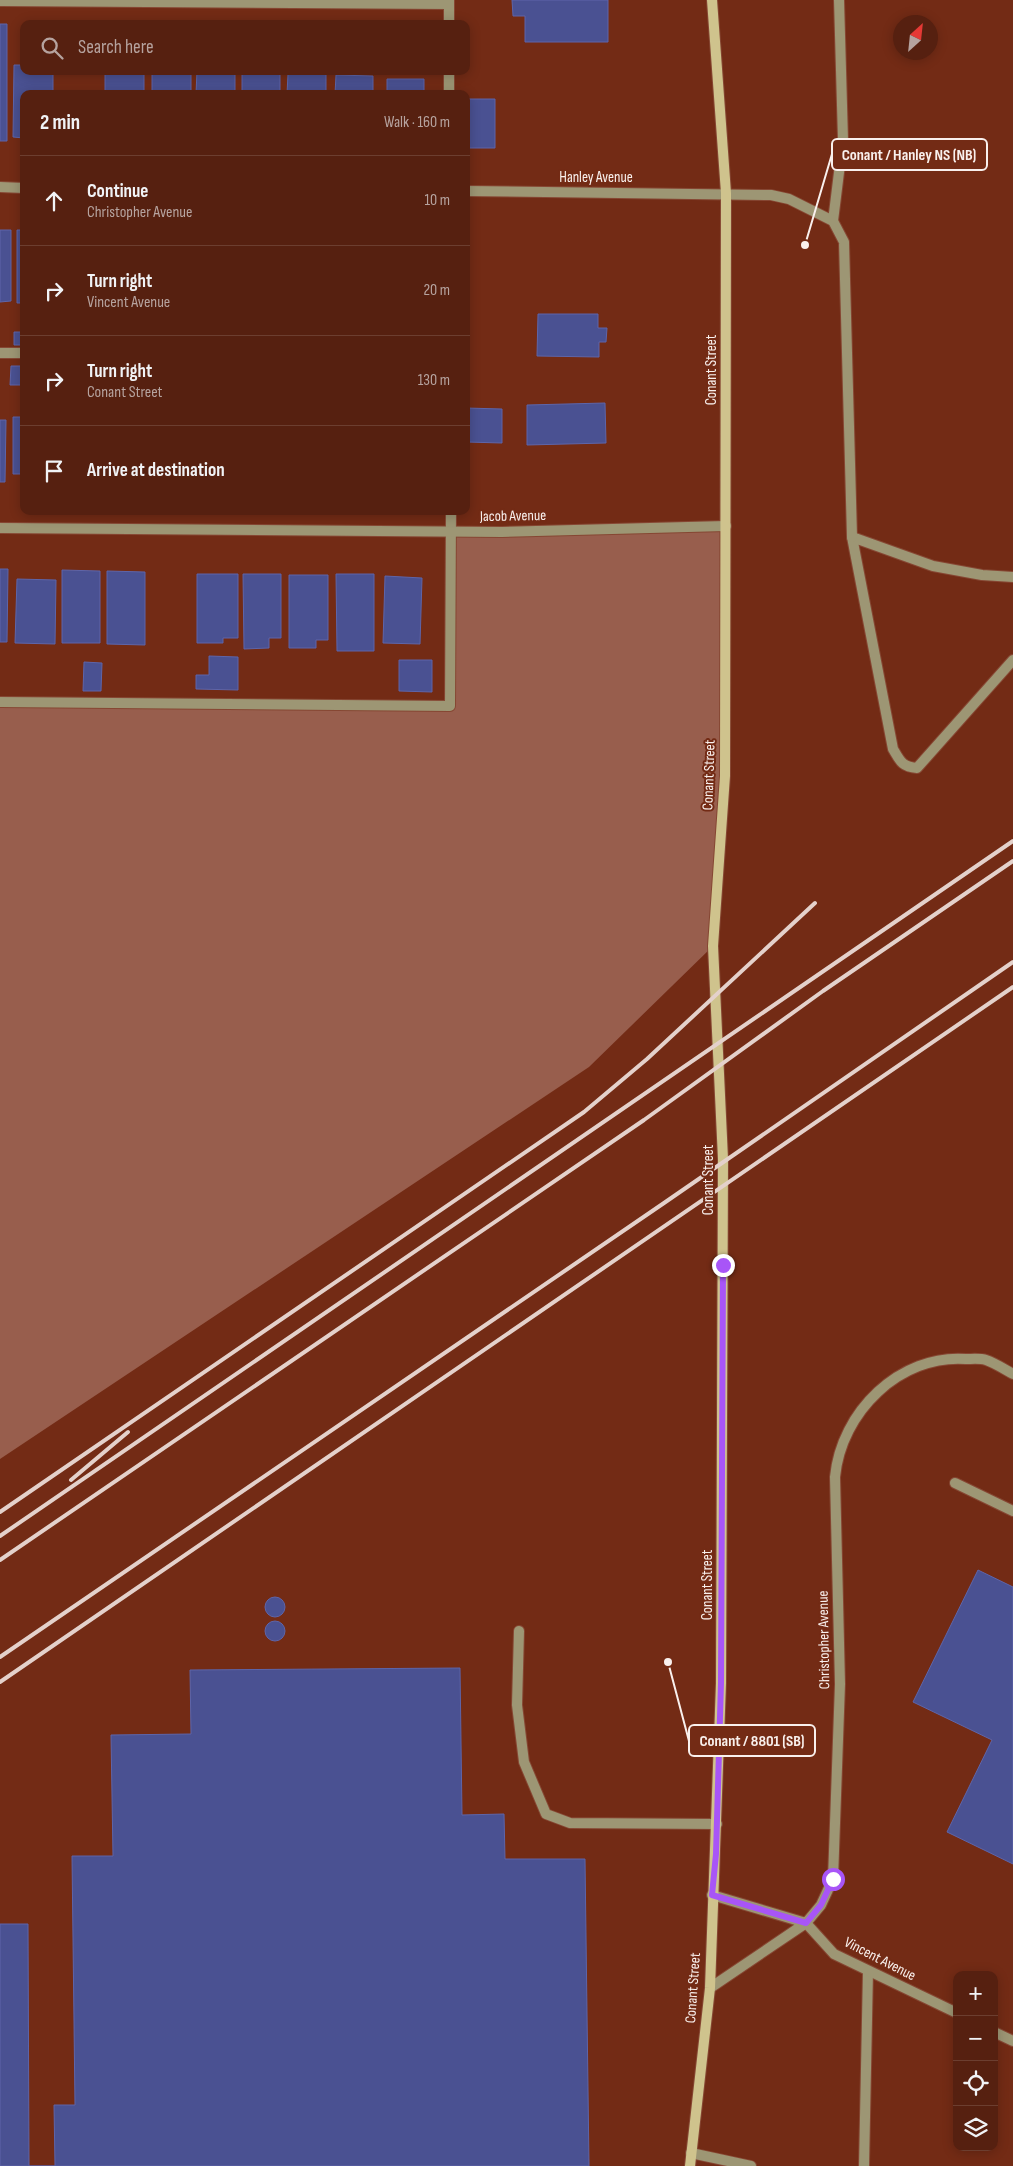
<!DOCTYPE html>
<meta charset="utf-8">
<style>
body{margin:0;font-family:"Sofia Sans Condensed",sans-serif;background:#5c2819;color:#f1f3f6}
.controls{position:absolute;right:15px;bottom:15px;display:grid;overflow:hidden;border-radius:10px;box-shadow:0 2px 12px #0003}
.controls button{width:45px;height:45px;display:grid;place-items:center;padding:0;border:0;border-bottom:1px solid #6c3e30;background:#562010;color:#f1f3f6;font:25px sans-serif}
.compass{position:absolute;left:893px;top:15px;width:45px;height:45px;border-radius:50%;background:#562010;box-shadow:0 2px 12px #0003;rotate:27deg}
.stop{position:absolute;width:15px;height:15px;margin:-11px;border:4px solid #a855f7;border-radius:50%;background:#fff}
.stop.end{background:#a855f7;border-color:#fff;box-shadow:0 1px 5px #0008}
.list{margin:0;padding:0;list-style:none}
h2{display:flex;justify-content:space-between;align-items:center;height:65px;margin:0;padding:0 20px;font-size:21px}
h2 small{font-size:16px;font-weight:400;color:#b6a39f}
.list li{display:grid;grid-template-columns:32px 1fr auto;gap:15px;align-items:center;box-sizing:border-box;height:90px;padding:0 20px;border-top:1px solid #6c3e30}
.list b{display:block;font-size:19px;white-space:nowrap}
.list p{margin:0;font-size:16px;white-space:nowrap;color:#b6a39f}
.list em{font-size:16px;font-style:normal;color:#b6a39f}
.icon{flex:none;width:28px;height:28px;fill:none;stroke:currentColor;stroke-width:2;stroke-linecap:round;stroke-linejoin:round}
.map{position:relative;flex:none;width:1013px;height:2166px;overflow:hidden}
.search{position:absolute;background:#562010;box-shadow:0 2px 12px #0003;left:20px;top:20px;width:450px;height:55px;display:flex;align-items:center;gap:12px;box-sizing:border-box;padding:0 18px;border-radius:10px;color:#b6a39f;font-size:19px}
.panel{position:absolute;background:#562010;box-shadow:0 2px 12px #0003;left:20px;top:90px;width:450px;height:425px;border-radius:10px}
.map>svg:first-child{display:block}
</style>
<div class="map">
<svg width="1013" height="2166" viewBox="0 0 1013 2166">
<rect width="100%" height="100%" fill="#732b15"/>
<!-- green -->
<path fill="#985e4d" d="M726 526 725 776 713 946 589 1067 0 1459V702L450 706 451 532Z"/>
<!-- building -->
<path fill="#4a5192" stroke="#5e65a9" d="M512 0H608V42H525V16H513Z
M0 24H7V141H0Z
M14 65H24V71H53V94H24V138L13 137Z
M105 71H144V94H105Z
M152 71H191V94H152Z
M197 71H235V94H196Z
M242 73H280V94H242Z
M288 74H326V94H287Z
M336 75 373 76V94H335Z
M387 79H424V94H387Z
M466 99H495V148H466Z
M0 230H11V301L0 302Z
M17 230H24V303H17Z
M538 314H598V328H607L606 342H599V357L537 356Z
M14 332H24V345H14Z
M11 366H24V385H10Z
M605 403 606 443 527 445V405Z
M466 408 502 409V443L466 442Z
M13 417H24V474H13Z
M0 420H6L5 482H0Z
M0 569H8L7 642H0Z
M62 570 100 571V643H62Z
M107 571 145 572V645L107 644Z
M197 574H238V638H223V643H197Z
M243 574H281V638H269V648L244 649Z
M336 574H374V651H337Z
M289 575H328V640H316V648H289Z
M385 576 422 578 420 644 383 643Z
M17 579 56 580 55 644 15 643Z
M209 656 238 657V690L196 689V675H209Z
M399 660H432V692L399 691Z
M84 662 102 663 101 691H83Z
M978 1570 1013 1587V1864L947 1832 992 1740 913 1702Z
M265 1607a10 10 0 1 1 20 0a10 10 0 1 1-20 0Z
M265 1631a10 10 0 1 1 20 0a10 10 0 1 1-20 0Z
M460 1668 462 1815 504 1814 505 1859H585L589 2166H55L54 2105H75L72 1856H113L111 1735 191 1734 190 1670Z
M0 1924H28L29 2166H55H0Z"/>
<g fill="none" stroke-linecap="round" stroke-linejoin="round">
<defs>
<path id="service" d="M0 1 449 4
M449 24V0
M449 94V71
M833 221 843 140 839 0
M0 353H24
M852 537 893 749C900 761 902 767 917 768L1013 660
M852 537 933 566 982 575 1013 577
M0 702 450 706 451 511
M955 1483 1013 1511
M519 1631 517 1705 524 1762 546 1814 570 1823 717 1824
M864 2166 868 1971"/>
<path id="minor" d="M0 187 24 188
M466 191 771 195 789 199 833 221 844 242 852 537
M0 528 502 532 726 526
M712 1895 806 1923 834 1954 957 2013
M710 1988 806 1923 821 1905 833 1879 840 1684 835 1477C841 1412 900 1354 966 1359 972 1359 980 1358 986 1360 995 1363 1004 1369 1013 1374
M994 2032 1013 2041
M691 2153 751 2166"/>
<path id="secondary" d="M690 2166 710 1988 721 1683 723 1159 713 946 725 776 726 193 712 0"/>
</defs>
<!-- service casing -->
<use href="#service" stroke="#864733" stroke-width="12"/>
<!-- minor casing -->
<use href="#minor" stroke="#864733" stroke-width="12"/>
<!-- secondary casing -->
<use href="#secondary" stroke="#864733" stroke-width="12"/>
<!-- service -->
<use href="#service" stroke="#9d9674" stroke-width="10"/>
<!-- minor -->
<use href="#minor" stroke="#9d9674" stroke-width="10"/>
<!-- secondary -->
<use href="#secondary" stroke="#cfc38d" stroke-width="10"/>
<!-- rail -->
<path stroke="#e4d1cb" stroke-width="4" d="M71 1480 128 1432
M0 1512 584 1112 647 1059 815 903
M0 1536 1013 841
M0 1560 644 1120 823 991 1013 861
M0 1657 664 1203 1013 962
M0 1682 1013 987"/>
</g>
<g fill="none" stroke-linecap="round" stroke-linejoin="round">
<!-- route -->
<path stroke="#a855f7" stroke-width="6" d="M723 1265 721 1683 716 1854 712 1895 806 1923 821 1905 833 1879"/>
</g>
<g text-anchor="middle" dominant-baseline="central" stroke-width="4" stroke-linejoin="round" paint-order="stroke">
<!-- street labels -->
<g font-size="15" fill="#f9f0ed" stroke="#732b15">
<text x="596" y="177">Hanley Avenue</text>
<text transform="translate(711 370) rotate(-90)">Conant Street</text>
<text transform="translate(513 516) rotate(-1)">Jacob Avenue</text>
<text transform="translate(709 775) rotate(-88)">Conant Street</text>
<text transform="translate(708 1180) rotate(-90)">Conant Street</text>
<text transform="translate(707 1585) rotate(-90)">Conant Street</text>
<text transform="translate(824 1640) rotate(-91)">Christopher Avenue</text>
<text transform="translate(880 1959) rotate(27)">Vincent Avenue</text>
<text transform="translate(693 1988) rotate(-86)">Conant Street</text>
</g>
</g>
<!-- callouts -->
<path fill="none" stroke="#f9f0ed" stroke-width="2" d="M805 245L832 154M668 1662L689 1741"/>
<g fill="#f9f0ed" stroke="#732b15" stroke-width="2">
<circle cx="805" cy="245" r="5"/>
<circle cx="668" cy="1662" r="5"/>
</g>
<g fill="#732b15" stroke="#f9f0ed" stroke-width="2">
<rect x="832" y="139" width="155" height="31" rx="5"/>
<rect x="689" y="1725" width="126" height="31" rx="5"/>
</g>
<g font-size="16" text-anchor="middle" font-weight="bold" fill="#f9f0ed">
<text x="909" y="160">Conant / Hanley NS (NB)</text>
<text x="752" y="1746">Conant / 8801 (SB)</text>
</g>
</svg>
<div class="controls">
<button>+</button>
<button>−</button>
<button><svg class="icon" aria-label="locate" viewBox="0 0 24 24"><circle cx="12" cy="12" r="6"/><path d="M12 2v4M12 18v4M2 12h4M18 12h4"/></svg></button>
<button><svg class="icon" aria-label="layers" viewBox="0 0 24 24"><path d="M12 4l9 5-9 5-9-5zM3 14l9 5 9-5"/></svg></button>
</div>
<svg class="compass" viewBox="-18 -18 36 36"><path d="M0-13l5 13h-10z" fill="#e53935"/><path d="M0 13l5-13h-10z" fill="#b6a39f"/></svg>
<div class="stop" style="left:833px;top:1879px"></div>
<div class="stop end" style="left:723px;top:1265px"></div>
<div class="search"><svg class="icon" aria-label="search" viewBox="0 0 24 24"><circle cx="10" cy="10" r="6"/><path d="M15 15l6 6"/></svg>Search here</div>
<section class="panel">
<h2>2 min<small>Walk · 160 m</small></h2>
<ul class="list">
<li><svg class="icon" aria-label="ahead" viewBox="0 0 24 24"><path d="M12 20V5M6 11l6-6 6 6"/></svg><div><b>Continue</b><p>Christopher Avenue</p></div><em>10 m</em></li>
<li><svg class="icon" aria-label="right" viewBox="0 0 24 24"><path d="M7 20v-9h11M14 6l5 5-5 5"/></svg><div><b>Turn right</b><p>Vincent Avenue</p></div><em>20 m</em></li>
<li><svg class="icon" aria-label="right" viewBox="0 0 24 24"><path d="M7 20v-9h11M14 6l5 5-5 5"/></svg><div><b>Turn right</b><p>Conant Street</p></div><em>130 m</em></li>
<li><svg class="icon" aria-label="arrive" viewBox="0 0 24 24"><path d="M6 21V4h12l-3 4 3 4H6"/></svg><div><b>Arrive at destination</b></div></li>
</ul>
</section>
</div>
